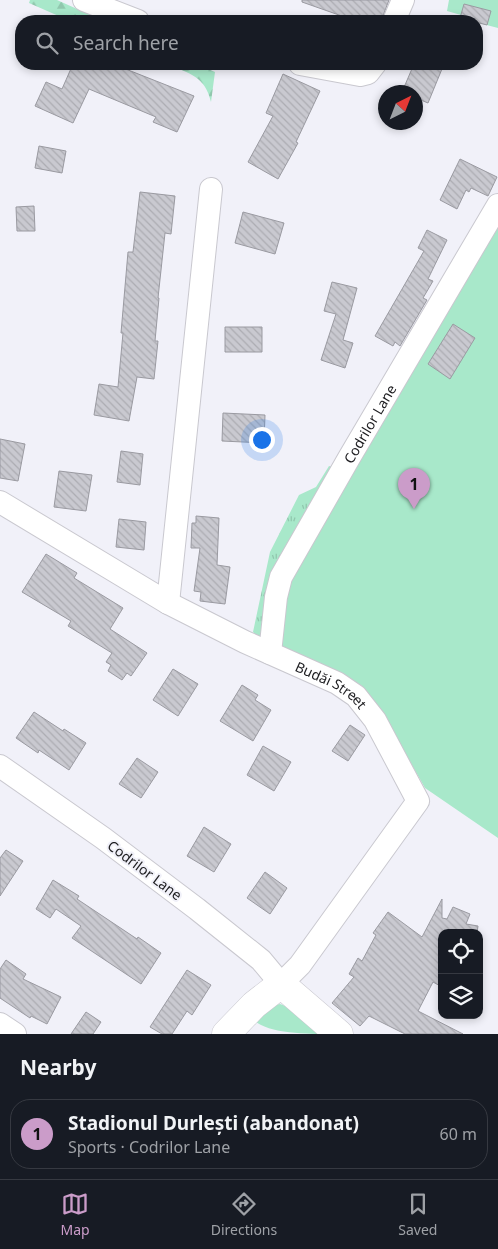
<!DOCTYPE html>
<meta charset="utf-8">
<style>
body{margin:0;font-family:"Noto Sans",sans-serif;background:#242831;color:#f1f3f6}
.controls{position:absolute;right:15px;bottom:15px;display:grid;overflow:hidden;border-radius:10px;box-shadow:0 2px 8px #0003}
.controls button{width:45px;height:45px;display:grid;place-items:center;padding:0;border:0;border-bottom:1px solid #363941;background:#171b24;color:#f1f3f6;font:25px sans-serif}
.compass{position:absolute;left:378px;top:85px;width:45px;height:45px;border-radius:50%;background:#171b24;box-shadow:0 2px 8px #0003;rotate:42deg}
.you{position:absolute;left:261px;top:439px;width:18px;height:18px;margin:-12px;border:4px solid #fff;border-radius:50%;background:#1a73e8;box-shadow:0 0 0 8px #1a73e833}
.badge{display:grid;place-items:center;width:32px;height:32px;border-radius:50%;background:#cb9cc9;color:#111;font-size:16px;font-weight:700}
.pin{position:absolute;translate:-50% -41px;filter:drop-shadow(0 1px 2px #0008)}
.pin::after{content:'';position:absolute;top:26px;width:18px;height:15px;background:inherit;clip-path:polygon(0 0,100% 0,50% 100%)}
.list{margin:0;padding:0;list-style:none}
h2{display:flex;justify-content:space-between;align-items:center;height:65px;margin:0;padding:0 20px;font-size:21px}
h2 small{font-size:16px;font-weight:400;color:#9ea1a6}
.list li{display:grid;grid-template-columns:32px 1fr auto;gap:15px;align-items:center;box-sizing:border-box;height:70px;margin:0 10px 10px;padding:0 10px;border:1px solid #363941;border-radius:20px}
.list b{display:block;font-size:19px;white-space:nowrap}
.list p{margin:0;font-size:16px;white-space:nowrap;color:#9ea1a6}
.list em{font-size:16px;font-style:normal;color:#9ea1a6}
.icon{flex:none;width:28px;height:28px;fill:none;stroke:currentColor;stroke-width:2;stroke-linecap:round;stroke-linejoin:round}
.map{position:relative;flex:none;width:498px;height:1034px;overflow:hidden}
.search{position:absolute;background:#171b24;box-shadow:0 2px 8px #0003;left:15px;right:15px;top:15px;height:55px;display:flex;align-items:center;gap:12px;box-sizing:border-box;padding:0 18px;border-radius:20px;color:#9ea1a6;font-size:19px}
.sheet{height:145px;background:#171b24}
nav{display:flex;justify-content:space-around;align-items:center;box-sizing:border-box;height:70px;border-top:1px solid #363941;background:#171b24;font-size:14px;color:#9ea1a6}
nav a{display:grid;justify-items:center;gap:2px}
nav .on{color:#cb9cc9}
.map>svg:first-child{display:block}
</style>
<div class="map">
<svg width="498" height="1034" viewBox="0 0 498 1034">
<defs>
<pattern id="grass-tufts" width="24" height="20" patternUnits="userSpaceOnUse" patternTransform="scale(1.25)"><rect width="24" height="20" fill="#a8e8ca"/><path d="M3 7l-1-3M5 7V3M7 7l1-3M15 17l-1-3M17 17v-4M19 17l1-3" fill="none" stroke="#90c7ad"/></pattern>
<pattern id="forest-firs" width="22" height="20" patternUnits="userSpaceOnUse" patternTransform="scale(1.25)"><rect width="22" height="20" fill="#a8e8ca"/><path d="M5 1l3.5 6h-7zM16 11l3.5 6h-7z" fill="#90c7ad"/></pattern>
<pattern id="building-back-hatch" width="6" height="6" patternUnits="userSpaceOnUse" patternTransform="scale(1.25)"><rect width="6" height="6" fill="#c9c9d0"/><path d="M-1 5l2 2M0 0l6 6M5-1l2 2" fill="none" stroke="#acacb2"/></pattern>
</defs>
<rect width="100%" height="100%" fill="#f1f1f9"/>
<!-- grass -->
<path fill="url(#grass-tufts)" d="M329 466 337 468 262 641 253 632 270 552 299 495 316 487Z"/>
<!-- forest -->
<path fill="url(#forest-firs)" d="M30 0H57L104 21H70L29 3Z
M167 64H196L215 72 211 102C205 76 190 74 167 64Z"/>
<!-- garden -->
<path fill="#a8e8ca" d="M449 0H498V28L460 18 461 15 447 11Z
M498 227V838L425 788 380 709 362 686 277 644 288 580Z
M280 1004 291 1008 329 1034C308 1034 264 1034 252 1018L262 1008Z"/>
<!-- building -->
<path fill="url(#building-back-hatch)" stroke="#9a9aa1" d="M302 0H389L381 21H356L302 2Z
M464 4 491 11 487 25 460 18Z
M73 64H113L194 96 177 132 153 122 156 117 89 89 73 123 35 106 46 82 62 89Z
M414 64H444L428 103 416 98V92H402Z
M283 74 320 91 296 142 298 143 278 179 248 162 273 116 266 113Z
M39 146 66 151 62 173 35 168Z
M460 159 497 177 488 196 471 188 469 192 466 190 457 209 440 200Z
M140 192 175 196 171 234 165 233 158 298H159L155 341H158L154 379 137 377 129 421 94 415 99 384 118 387 123 333H121L128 252H133Z
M34 206 35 231H17L16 207Z
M243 212 284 223 275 254 235 243Z
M427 230 447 240 428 279 433 281 423 298 427 300 400 346 395 342 393 346 375 336 424 251 418 248Z
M332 282 357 288 343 340 353 343 345 368 321 360 336 314 324 311Z
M453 324 475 338 450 379 428 364Z
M225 327H262V352H225Z
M223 413 265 415 264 443 222 441Z
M0 439 25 444 18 481 0 478Z
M121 451 143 454 140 485 117 482Z
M59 471 92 475 86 511 54 507Z
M196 516 219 518 217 565 230 567 225 604 200 601 201 592 194 591 200 548H191L192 523H196Z
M119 519 146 522 144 550 116 547Z
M46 554 77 573 74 578 123 608 110 629 147 653 131 676 127 673 122 680 108 671 111 665 106 662 112 653 68 626 71 621 22 592Z
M173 669 198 684 178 716 153 700Z
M242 685 258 695 255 700 271 710 253 741 220 721Z
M34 712 63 731 64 729 86 743 69 770 39 750 38 753 16 738Z
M350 725 365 735 348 761 332 751Z
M263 746 291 762 274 791 247 775Z
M137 758 158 772 141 798 119 784Z
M204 827 231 844 214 872 187 856Z
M6 850 23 861 0 896V858Z
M265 872 287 888 270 914 247 898Z
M53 880 79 896 77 899 137 939 138 937 161 953 141 984 72 938 81 926 56 909 50 918 36 909Z
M442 899V918L447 919 453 907 470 914 466 924 478 926 477 933H442V987L433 982 418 1011 463 1034H405L369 1016 360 1026 332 1003 354 977 349 974 358 958 362 961 376 935 373 933 388 912 422 937Z
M6 960 26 974 23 979 61 997 47 1024 31 1016 30 1018 0 998V969Z
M187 970 211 985 192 1015 187 1011 172 1034H162L150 1027Z
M86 1012 101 1022 93 1034H71Z"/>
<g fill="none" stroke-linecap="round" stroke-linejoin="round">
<defs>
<g id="street">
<path d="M84 0 138 21"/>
<path d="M394 21 403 0"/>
<path d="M300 64 360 75 368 73 375 64"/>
<path id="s1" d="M0 502 168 603 245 642 337 683 356 696 375 720 418 801 300 965 281 984 261 960 197 909 103 838 0 766"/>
<path d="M168 603 211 189"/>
<path id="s2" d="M270 653 276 597 281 577 349 458 498 205"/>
<path d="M0 1024 15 1034"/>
</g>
<path id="secondary" d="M226 1034 254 1005 281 984 339 1034"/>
</defs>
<!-- street casing -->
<use href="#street" stroke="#c9c8cf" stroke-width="24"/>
<!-- secondary casing -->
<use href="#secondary" stroke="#c9c8cf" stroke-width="29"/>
<!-- street -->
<use href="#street" stroke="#fff" stroke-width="22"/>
<!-- secondary -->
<use href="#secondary" stroke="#fff" stroke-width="28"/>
</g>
<g text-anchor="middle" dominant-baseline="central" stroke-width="4" stroke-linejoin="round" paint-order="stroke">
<!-- street labels -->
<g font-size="14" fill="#1d1d20" stroke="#f1f1f9">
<text stroke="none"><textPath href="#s2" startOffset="254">Codrilor Lane</textPath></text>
<text stroke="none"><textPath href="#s1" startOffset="379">Budăi Street</textPath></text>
<text transform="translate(145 870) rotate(37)">Codrilor Lane</text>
</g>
</g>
</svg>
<div class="controls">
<button><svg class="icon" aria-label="locate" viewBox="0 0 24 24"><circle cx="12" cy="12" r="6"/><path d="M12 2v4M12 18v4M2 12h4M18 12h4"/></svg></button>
<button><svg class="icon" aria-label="layers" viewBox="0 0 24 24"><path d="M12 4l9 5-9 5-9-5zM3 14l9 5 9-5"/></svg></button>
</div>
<svg class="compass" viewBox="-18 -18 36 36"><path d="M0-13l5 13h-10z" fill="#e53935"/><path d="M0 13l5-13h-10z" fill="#9ea1a6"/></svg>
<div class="you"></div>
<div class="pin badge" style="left:414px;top:509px">1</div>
<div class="search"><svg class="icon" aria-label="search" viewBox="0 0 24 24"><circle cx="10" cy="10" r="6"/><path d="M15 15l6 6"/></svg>Search here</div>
</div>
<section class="sheet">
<h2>Nearby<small></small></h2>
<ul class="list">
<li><span class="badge">1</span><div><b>Stadionul Durlești (abandonat)</b><p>Sports · Codrilor Lane</p></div><em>60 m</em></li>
</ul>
</section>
<nav>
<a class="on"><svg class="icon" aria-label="map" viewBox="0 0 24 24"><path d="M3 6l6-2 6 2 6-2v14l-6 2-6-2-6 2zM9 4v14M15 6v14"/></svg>Map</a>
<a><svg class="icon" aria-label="directions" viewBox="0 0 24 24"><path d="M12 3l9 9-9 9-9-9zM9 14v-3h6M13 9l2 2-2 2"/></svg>Directions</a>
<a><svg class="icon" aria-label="saved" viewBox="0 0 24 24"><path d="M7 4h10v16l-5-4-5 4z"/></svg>Saved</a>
</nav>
